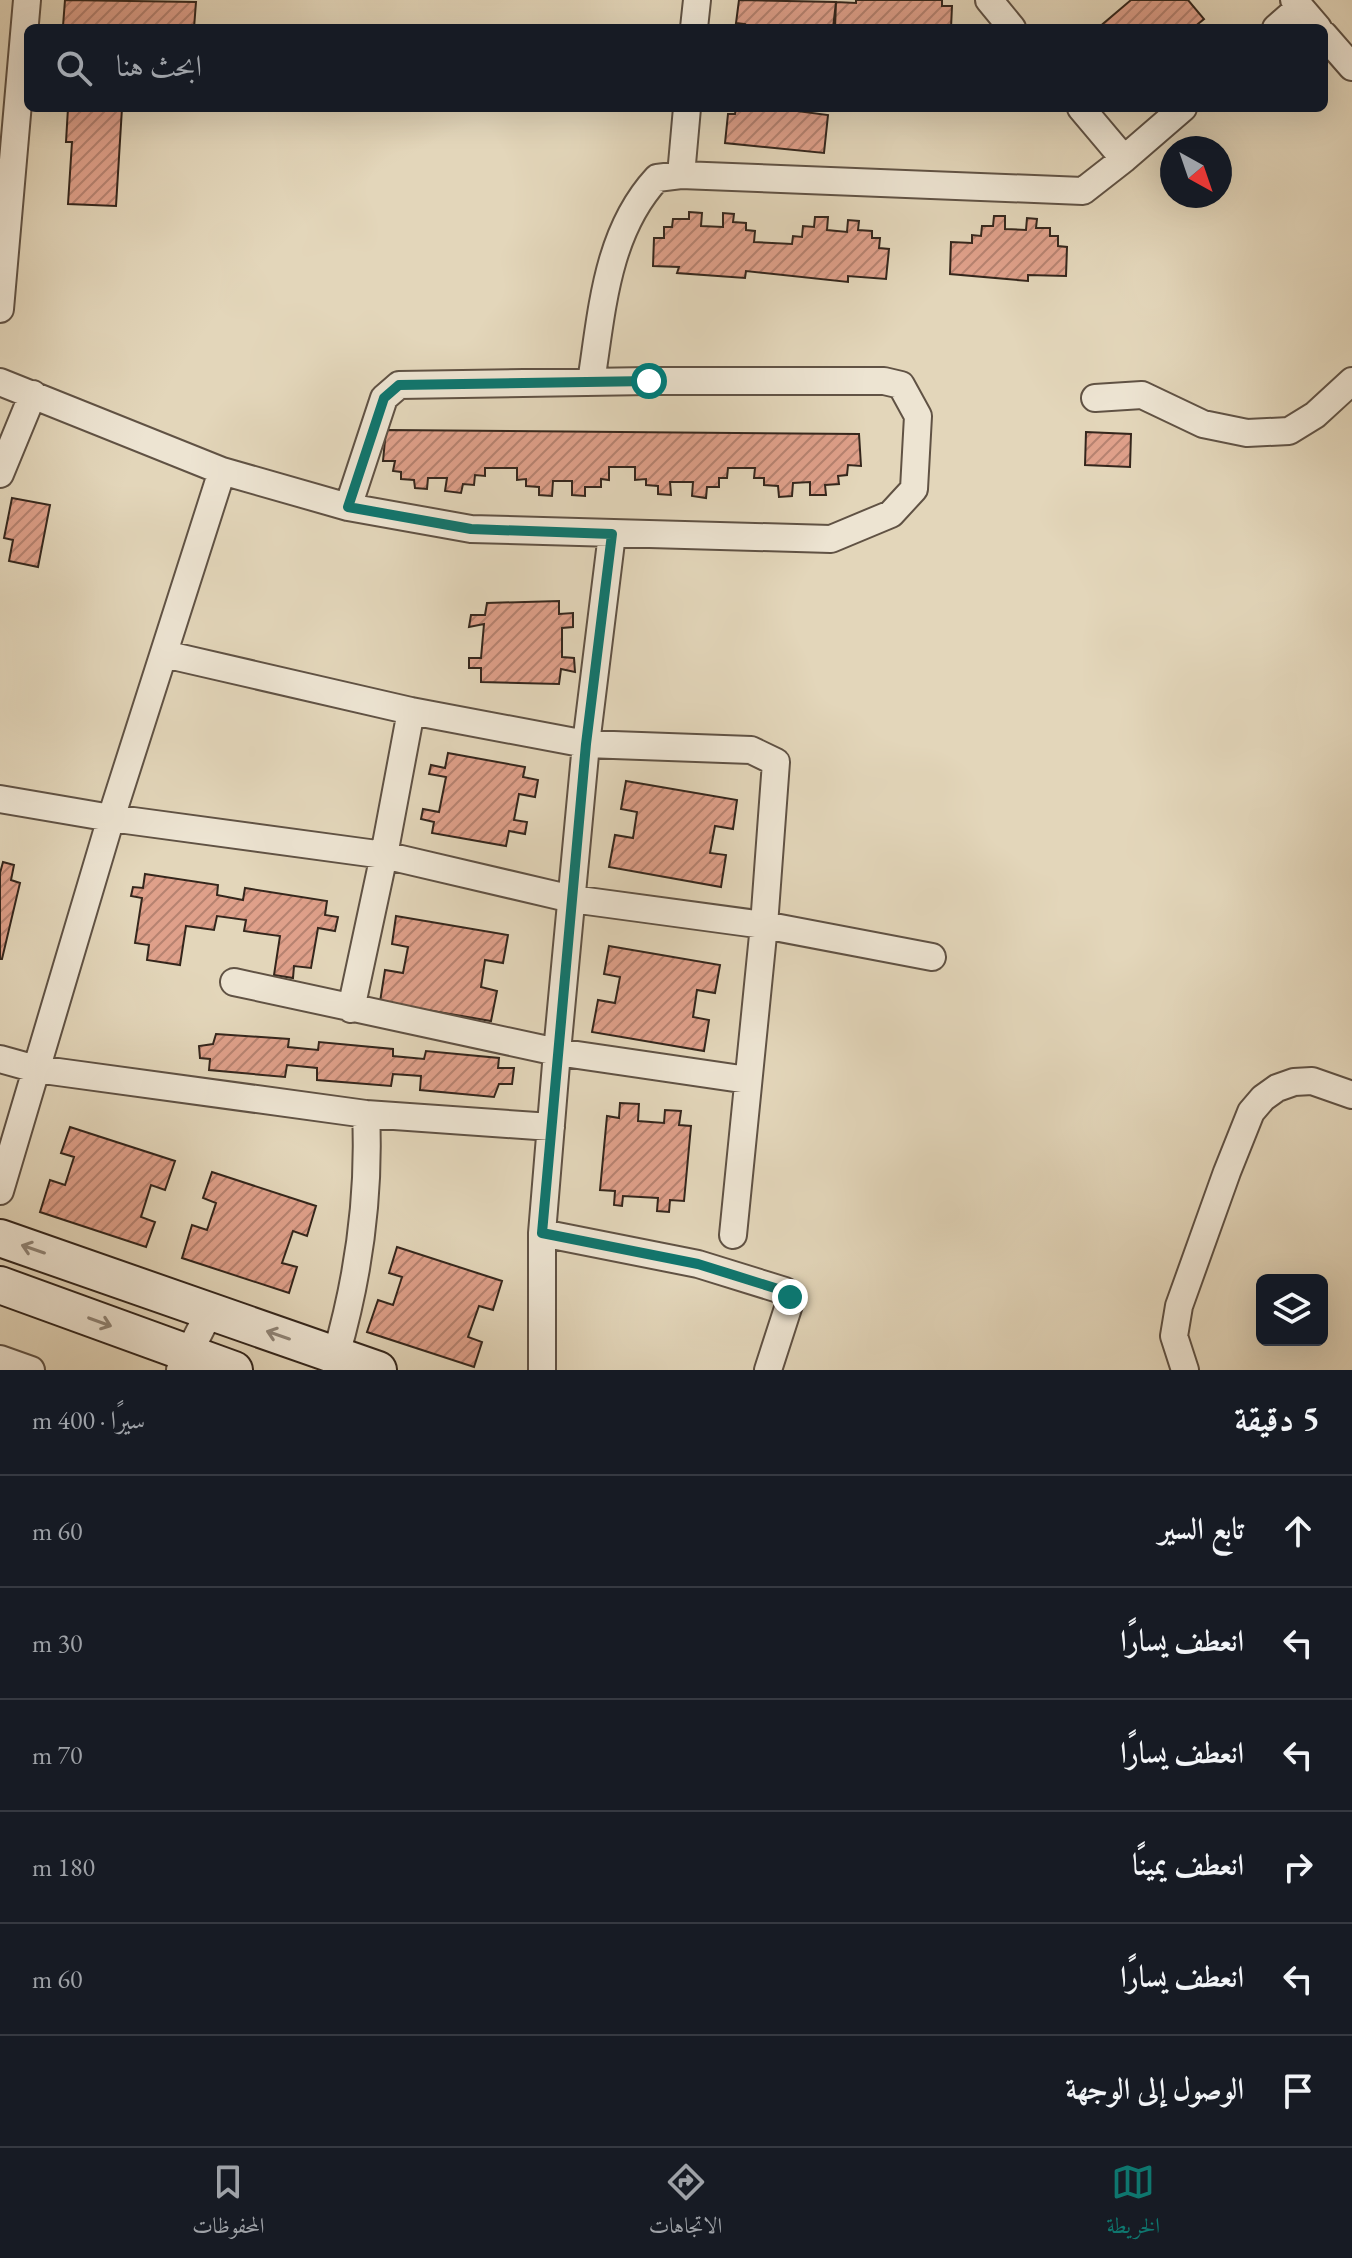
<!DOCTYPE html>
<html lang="ar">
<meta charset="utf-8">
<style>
body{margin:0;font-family:"EB Garamond",Amiri,serif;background:#20242c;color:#f1f3f6;direction:rtl}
.controls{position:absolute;right:24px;bottom:24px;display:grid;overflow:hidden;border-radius:12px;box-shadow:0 8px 32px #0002}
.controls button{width:72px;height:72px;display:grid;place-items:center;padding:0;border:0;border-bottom:2px solid #363941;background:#171b24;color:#f1f3f6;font:40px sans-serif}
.compass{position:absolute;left:1160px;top:136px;width:72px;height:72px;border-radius:50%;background:#171b24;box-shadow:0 8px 32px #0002;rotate:140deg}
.stop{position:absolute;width:24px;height:24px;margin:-18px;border:6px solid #0f766e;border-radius:50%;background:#fff}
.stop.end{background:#0f766e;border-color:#fff;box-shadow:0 2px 8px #0008}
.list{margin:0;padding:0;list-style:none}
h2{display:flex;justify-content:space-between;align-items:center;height:104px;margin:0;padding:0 32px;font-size:34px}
h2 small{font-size:26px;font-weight:400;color:#9ea1a6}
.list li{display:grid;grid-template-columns:52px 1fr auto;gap:24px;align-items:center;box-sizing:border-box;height:112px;padding:0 32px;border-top:2px solid #363941}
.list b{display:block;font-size:30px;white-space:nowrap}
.list em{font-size:26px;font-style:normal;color:#9ea1a6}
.icon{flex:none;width:44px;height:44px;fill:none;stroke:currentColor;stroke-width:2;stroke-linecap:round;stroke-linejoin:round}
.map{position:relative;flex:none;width:1352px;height:1370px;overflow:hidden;direction:ltr}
.search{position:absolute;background:#171b24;box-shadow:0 8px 32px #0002;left:24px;right:24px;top:24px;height:88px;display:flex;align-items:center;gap:20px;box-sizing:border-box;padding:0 28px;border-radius:12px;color:#9ea1a6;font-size:30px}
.sheet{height:776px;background:#171b24}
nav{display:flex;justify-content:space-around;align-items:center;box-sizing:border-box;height:112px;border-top:2px solid #363941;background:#171b24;font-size:22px;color:#9ea1a6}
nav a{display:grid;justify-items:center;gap:4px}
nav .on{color:#0f766e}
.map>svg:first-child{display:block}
</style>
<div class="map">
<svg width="1352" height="1370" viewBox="0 0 1352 1370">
<defs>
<pattern id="building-hatch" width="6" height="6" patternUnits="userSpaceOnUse" patternTransform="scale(2)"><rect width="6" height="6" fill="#dfa08a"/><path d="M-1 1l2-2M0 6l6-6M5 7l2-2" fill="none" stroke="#b68270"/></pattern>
</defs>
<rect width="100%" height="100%" fill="#e3d6ba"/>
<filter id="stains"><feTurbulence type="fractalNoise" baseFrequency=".0025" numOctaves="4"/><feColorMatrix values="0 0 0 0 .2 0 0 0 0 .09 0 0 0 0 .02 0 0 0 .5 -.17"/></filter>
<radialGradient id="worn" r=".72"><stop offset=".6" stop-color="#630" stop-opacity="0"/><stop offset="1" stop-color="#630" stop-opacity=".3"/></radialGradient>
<!-- building -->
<path fill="url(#building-hatch)" stroke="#34261c" stroke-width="2" d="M65 0 196 2 194 28 63 26Z
M739 0 836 2 833 28H744L745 24 736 23Z
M856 0H942V6H952L951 28H835L836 2 856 3Z
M1131 0H1188L1204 19 1193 28H1098Z
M68 108H122L116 206 68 204 72 142H66Z
M736 108H774L828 115 824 153 725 143 728 114H735Z
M689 212 702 213 701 226 723 227V213L734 214 733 222 746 223V230L755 231 754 242 792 244 793 236 802 237 803 226 814 227 815 217H828L827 230 847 232 848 220 859 221 858 230 872 231V238H880L879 248 889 249 886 279 848 276V282L746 271 745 278 677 273 679 267 653 266 654 238H664V227H672L673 219H689Z
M994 216H1005V229L1026 230 1027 218 1037 219 1036 228H1050V236H1058V246L1067 247 1066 276 1028 275V281L950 274 951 242 972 243V235L981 236 982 226H993Z
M386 430 859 434 861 466 848 465 847 475 838 476 839 484 825 485 826 495H810V482L793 483 792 496 779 497 778 486 764 485V478H754L755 468H728L727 478H719V487H707L706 498 692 496 693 482H670L671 495 658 494V486L646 485V479L635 480V467H609V480L601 479V487H585V496L572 495V481H553L552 496 539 495V487L526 486V479L517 480V468H485V476L475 475 474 485 463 484 461 493 445 491 447 478H428L427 489 415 488 414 480 401 479V472L393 471 395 461H383Z
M1086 432 1131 434 1130 467 1085 465Z
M12 498 50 505 38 567 9 561 13 540 4 538Z
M559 601V614L573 613V627L562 628V657L574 658 575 672 561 669 559 684 481 682V668H469V658H481L484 624 469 627 471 615H485L487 603Z
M448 753 525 767 523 777 538 780 535 797 519 794 514 820 527 822 525 834 509 831 506 846 432 833 434 822 421 819 423 809 439 812 446 777 429 774 431 765 445 768Z
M626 781 737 800 733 829 715 826 710 853 726 855 721 887 609 867 615 835 633 838 637 812 621 809Z
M3 862 14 865 11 880 20 883 2 959H0V873Z
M145 874 218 885 217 895 243 900 245 888 327 901 325 915 338 917 335 931 318 928 311 968 294 966 293 978 274 975 280 936 244 931 246 920 217 916 214 930 186 926 180 965 147 960 149 945 135 943 142 898 131 896 133 887 143 888Z
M396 916 508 935 503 963 485 960 481 987 497 991 491 1021 380 1002 385 970 403 973 408 947 392 944Z
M609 946 720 965 715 993 697 990 693 1017 709 1020 704 1051 592 1032 598 1000 615 1003 620 977 604 974Z
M216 1034 289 1039 288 1047 318 1050 319 1042 393 1049V1056L424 1059 426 1051 499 1058 498 1068H514L512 1084H499L494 1097 420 1090 421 1076 393 1074 391 1086 317 1080V1068L287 1065 285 1077 209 1070 210 1059 200 1058 199 1046 213 1044Z
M620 1103 639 1104 638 1121 664 1123 665 1110 681 1111 679 1125 691 1126 684 1201 670 1200 669 1212 657 1211 658 1198 623 1196 622 1206 614 1205 615 1191 600 1190 607 1116 619 1118Z
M70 1127 175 1161 165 1190 151 1185 141 1217 155 1222 146 1247 40 1212 50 1180 65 1185 74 1157 61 1153Z
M212 1172 316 1206 307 1236 293 1231 282 1263 297 1267 289 1293 182 1258 192 1225 207 1230 216 1203 203 1198Z
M397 1247 502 1281 493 1310 479 1306 468 1337 482 1342 474 1367 367 1332 378 1300 393 1305 402 1277 389 1273Z"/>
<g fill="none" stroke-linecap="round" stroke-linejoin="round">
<defs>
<path id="street" d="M989 0 1012 28
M1294 0 1318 28
M694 28 697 0
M1276 28 1300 7
M1324 35 1352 67
M687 108 681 175 1083 191 1124 159
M1081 108 1124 159 1183 108
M0 309 27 0
M0 382 222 471 111 818 0 1191
M591 382C602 312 606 233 657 178L681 175
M1095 398 1142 395 1203 424 1247 433 1289 431 1315 415 1352 381
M222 471 348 507 471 529 831 539 891 514 914 489 918 416 901 385 884 381H649L399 385 384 398 348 507
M0 474 33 394
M164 654 411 711 586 744 751 750 776 762 764 925 733 1235
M0 799 111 818 384 855 572 899 764 925 932 957
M234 982 557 1052 748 1080
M351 1009 384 855 411 711
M0 1059 36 1069 366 1114 551 1127
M542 1233 698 1264 785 1291 790 1297 789 1305 768 1370
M336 1355C359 1275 370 1197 366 1114
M0 1359 31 1370
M180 1370 210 1311
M542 1370V1233L557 1052 586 744 612 534
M1185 1370 1174 1336 1179 1306 1227 1172 1251 1112 1263 1098 1277 1088 1294 1082 1312 1081 1352 1095"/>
<path id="secondary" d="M0 1238 378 1370
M0 1285 234 1370"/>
</defs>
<!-- street casing -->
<use href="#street" stroke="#605244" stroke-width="30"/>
<!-- secondary casing -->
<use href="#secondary" stroke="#34261c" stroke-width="40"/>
<!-- street -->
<use href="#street" stroke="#ede4d2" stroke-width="26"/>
<!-- secondary -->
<use href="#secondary" stroke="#ede4d2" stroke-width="36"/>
</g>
<!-- one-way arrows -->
<defs><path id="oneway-shaft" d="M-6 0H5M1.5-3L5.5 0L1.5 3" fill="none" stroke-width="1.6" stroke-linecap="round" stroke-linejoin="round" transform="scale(2)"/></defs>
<g stroke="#908577">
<use href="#oneway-shaft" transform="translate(33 1249) rotate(-161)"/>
<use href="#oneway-shaft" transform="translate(100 1322) rotate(20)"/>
<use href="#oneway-shaft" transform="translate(278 1335) rotate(-161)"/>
</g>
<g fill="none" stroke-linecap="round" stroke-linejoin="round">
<!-- route -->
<path stroke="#0f766e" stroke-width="10" d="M649 381 399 385 384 398 348 507 471 529 612 534 586 744 542 1233 698 1264 778 1289 790 1297"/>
</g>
<rect width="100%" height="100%" filter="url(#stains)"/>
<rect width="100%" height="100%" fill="url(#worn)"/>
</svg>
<div class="controls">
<button><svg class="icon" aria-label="layers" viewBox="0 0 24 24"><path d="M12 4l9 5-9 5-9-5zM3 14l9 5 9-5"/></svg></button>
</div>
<svg class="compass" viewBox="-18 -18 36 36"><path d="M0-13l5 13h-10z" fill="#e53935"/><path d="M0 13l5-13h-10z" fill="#9ea1a6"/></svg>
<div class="stop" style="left:649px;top:381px"></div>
<div class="stop end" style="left:790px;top:1297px"></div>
<div class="search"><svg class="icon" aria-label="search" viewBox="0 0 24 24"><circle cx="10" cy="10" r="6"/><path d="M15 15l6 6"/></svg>ابحث هنا</div>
</div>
<section class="sheet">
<h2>5 دقيقة<small>سيرًا · 400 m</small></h2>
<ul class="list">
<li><svg class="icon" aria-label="ahead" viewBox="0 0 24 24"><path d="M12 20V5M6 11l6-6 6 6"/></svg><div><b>تابع السير</b></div><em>60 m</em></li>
<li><svg class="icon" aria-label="left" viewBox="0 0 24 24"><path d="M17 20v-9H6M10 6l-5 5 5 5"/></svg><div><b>انعطف يسارًا</b></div><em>30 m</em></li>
<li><svg class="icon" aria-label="left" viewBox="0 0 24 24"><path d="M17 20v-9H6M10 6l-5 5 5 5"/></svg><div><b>انعطف يسارًا</b></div><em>70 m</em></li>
<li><svg class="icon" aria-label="right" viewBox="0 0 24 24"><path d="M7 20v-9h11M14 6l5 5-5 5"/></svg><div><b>انعطف يمينًا</b></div><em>180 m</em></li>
<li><svg class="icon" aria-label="left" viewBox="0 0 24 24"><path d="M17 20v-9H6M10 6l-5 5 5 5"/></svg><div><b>انعطف يسارًا</b></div><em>60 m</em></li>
<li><svg class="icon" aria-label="arrive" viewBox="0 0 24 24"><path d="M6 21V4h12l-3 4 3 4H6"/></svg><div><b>الوصول إلى الوجهة</b></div></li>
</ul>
</section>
<nav>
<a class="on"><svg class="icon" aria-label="map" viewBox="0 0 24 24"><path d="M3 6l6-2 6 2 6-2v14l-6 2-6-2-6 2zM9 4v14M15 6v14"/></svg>الخريطة</a>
<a><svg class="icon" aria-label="directions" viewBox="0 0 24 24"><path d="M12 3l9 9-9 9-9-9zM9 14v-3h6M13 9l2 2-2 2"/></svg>الاتجاهات</a>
<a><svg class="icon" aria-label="saved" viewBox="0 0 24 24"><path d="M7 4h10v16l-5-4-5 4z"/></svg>المحفوظات</a>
</nav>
